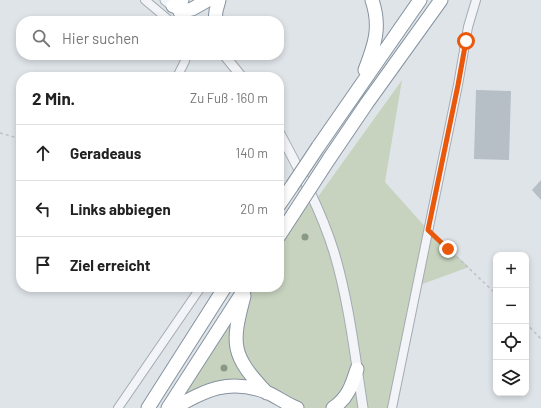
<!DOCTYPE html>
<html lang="de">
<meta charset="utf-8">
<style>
body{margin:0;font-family:Barlow,sans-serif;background:#f2f2f2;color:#222}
.controls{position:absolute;right:12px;bottom:12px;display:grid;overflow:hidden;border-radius:8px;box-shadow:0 2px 6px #0003}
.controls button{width:36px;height:36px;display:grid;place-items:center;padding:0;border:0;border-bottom:1px solid #e0e0e0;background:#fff;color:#222;font:20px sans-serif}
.stop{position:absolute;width:12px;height:12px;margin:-9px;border:3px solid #ea580c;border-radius:50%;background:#fff}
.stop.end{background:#ea580c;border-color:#fff;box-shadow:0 1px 4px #0008}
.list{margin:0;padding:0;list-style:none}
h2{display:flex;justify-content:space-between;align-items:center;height:52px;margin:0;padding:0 16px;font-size:17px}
h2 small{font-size:13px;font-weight:400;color:#767676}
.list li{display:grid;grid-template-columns:26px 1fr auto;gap:12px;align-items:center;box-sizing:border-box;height:56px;padding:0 16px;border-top:1px solid #e0e0e0}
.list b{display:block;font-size:15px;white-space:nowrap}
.list em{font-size:13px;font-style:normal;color:#767676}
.icon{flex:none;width:22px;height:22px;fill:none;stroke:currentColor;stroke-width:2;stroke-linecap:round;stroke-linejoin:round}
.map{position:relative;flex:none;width:541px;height:408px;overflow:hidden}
.search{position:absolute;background:#fff;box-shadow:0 2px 6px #0003;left:16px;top:16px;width:268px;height:44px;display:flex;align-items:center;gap:10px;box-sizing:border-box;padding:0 14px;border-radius:16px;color:#767676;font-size:15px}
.panel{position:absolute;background:#fff;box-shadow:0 2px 6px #0003;left:16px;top:72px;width:268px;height:220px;border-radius:16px}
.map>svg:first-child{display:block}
</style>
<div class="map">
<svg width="541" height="408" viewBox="0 0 541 408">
<rect width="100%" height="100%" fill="#dfe4e9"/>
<!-- green -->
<path fill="#c7d3bf" d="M402 80 385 182 428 230 469 267 417 286 392 408H297L235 387 174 408 246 287H279V236L294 213 315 201Z"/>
<!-- building -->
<path fill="#b6bec6" d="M476 90 511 91 509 160 474 159Z
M541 180V200L532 190Z"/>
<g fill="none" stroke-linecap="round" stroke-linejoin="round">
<defs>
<path id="minor" d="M145 0 170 21
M177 77 185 61 186 55
M118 408 201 287
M392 408 458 85 468 27 476 0"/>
<path id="tertiary" d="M165 0 190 21
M224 55 242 77
M279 132C300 171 321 210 334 252 349 302 355 356 363 408"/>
<path id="trunk" d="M173 6 182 0
M180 12 192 9 208 0
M215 21 216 11 219 0
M365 70C375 44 381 27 372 0
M318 147 420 0
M329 159 367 103 441 0
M279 205 292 186
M279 236 294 213
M244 296C231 345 231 355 267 393
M148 408 225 287
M168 408 246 287
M174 408C205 390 229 378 266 392 276 396 286 404 297 408
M333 408C348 398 352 385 357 369"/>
</defs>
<!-- minor casing -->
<use href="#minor" stroke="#a4abb3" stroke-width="10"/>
<!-- tertiary casing -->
<use href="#tertiary" stroke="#a4abb3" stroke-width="11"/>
<!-- trunk casing -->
<use href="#trunk" stroke="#8693a0" stroke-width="15"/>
<!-- path -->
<path stroke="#bdc2c7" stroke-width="1.5" stroke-dasharray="3 3" stroke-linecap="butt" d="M0 133 21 139
M435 236 496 294
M526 323 541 339"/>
<!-- minor -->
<use href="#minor" stroke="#f2f4f7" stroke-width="8"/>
<!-- tertiary -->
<use href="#tertiary" stroke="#f2f4f7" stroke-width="9"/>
<!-- trunk -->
<use href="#trunk" stroke="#fff" stroke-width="13"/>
<defs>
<path id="trunk-bridge" d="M292 186 318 147
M294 213 329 159"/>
</defs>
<!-- trunk-bridge casing -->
<use href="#trunk-bridge" stroke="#8693a0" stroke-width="15" stroke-linecap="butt"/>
<!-- trunk-bridge -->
<use href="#trunk-bridge" stroke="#fff" stroke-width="13"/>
</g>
<!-- trees -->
<g fill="#889a85">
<circle cx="305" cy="237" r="3.5"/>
<circle cx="224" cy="368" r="3.5"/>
</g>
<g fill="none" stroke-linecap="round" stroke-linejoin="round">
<!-- route -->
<path stroke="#ea580c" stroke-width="5" d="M448 249 428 230 458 85 466 41"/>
</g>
</svg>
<div class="controls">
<button>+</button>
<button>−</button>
<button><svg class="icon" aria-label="locate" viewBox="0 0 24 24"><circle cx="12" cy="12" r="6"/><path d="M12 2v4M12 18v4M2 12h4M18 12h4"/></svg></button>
<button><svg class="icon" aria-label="layers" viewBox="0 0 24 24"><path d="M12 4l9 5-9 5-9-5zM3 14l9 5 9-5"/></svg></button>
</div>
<div class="stop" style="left:466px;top:41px"></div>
<div class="stop end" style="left:448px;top:249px"></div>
<div class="search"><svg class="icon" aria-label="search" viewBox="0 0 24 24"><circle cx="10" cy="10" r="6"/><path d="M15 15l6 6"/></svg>Hier suchen</div>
<section class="panel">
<h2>2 Min.<small>Zu Fuß · 160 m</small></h2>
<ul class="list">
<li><svg class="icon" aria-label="ahead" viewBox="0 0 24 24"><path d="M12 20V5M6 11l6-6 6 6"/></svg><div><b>Geradeaus</b></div><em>140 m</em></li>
<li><svg class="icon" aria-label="left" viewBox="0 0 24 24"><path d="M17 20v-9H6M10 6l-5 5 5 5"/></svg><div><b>Links abbiegen</b></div><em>20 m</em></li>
<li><svg class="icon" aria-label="arrive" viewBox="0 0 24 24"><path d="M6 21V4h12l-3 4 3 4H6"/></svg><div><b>Ziel erreicht</b></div></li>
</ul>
</section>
</div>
